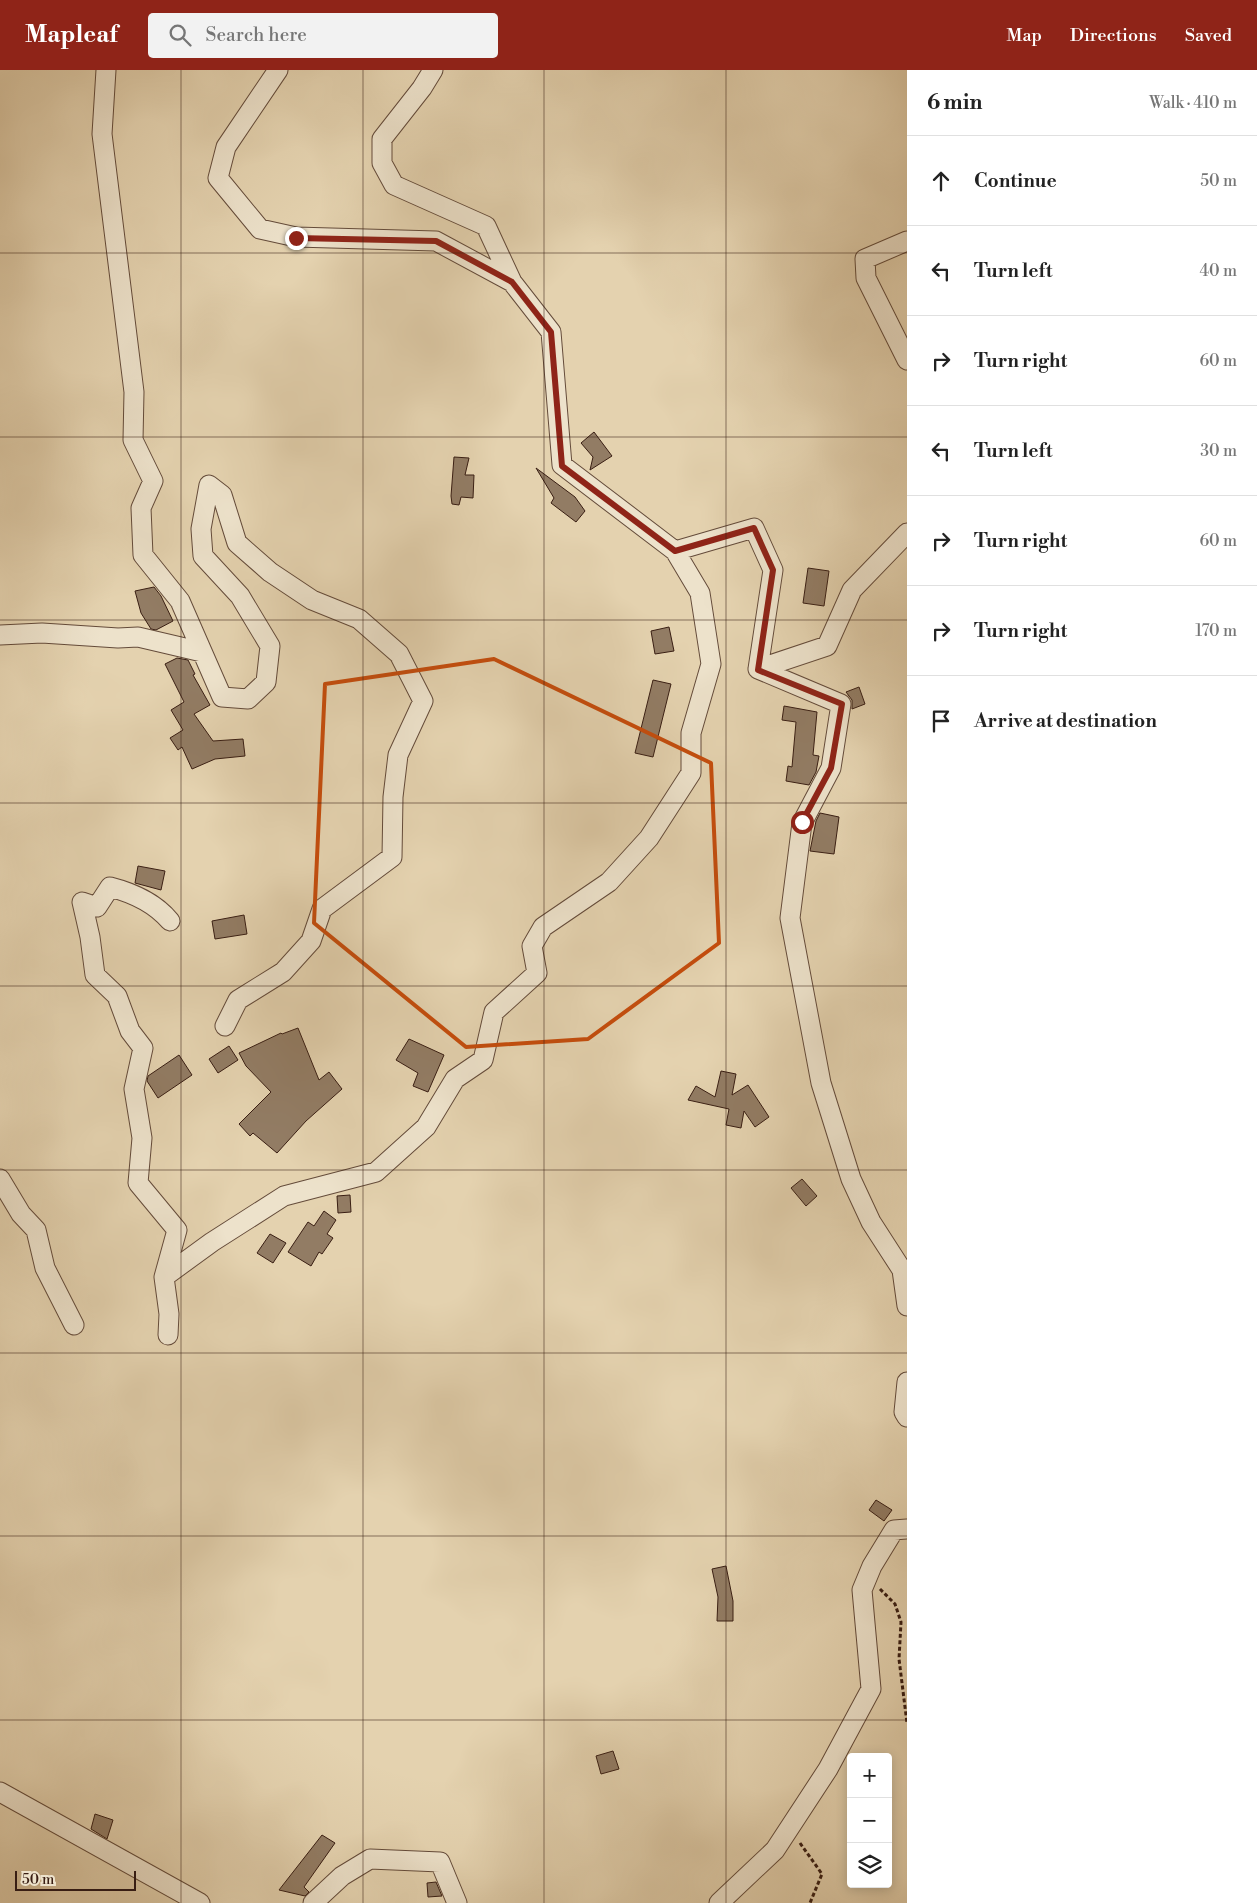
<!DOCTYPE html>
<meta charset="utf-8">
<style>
body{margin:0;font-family:"Libre Bodoni",serif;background:#f2f2f2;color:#222}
.controls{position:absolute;right:15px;bottom:15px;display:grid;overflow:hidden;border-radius:5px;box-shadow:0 2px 12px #0003}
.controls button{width:45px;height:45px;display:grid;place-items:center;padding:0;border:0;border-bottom:1px solid #e0e0e0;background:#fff;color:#222;font:25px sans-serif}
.scale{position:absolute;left:15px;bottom:12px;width:121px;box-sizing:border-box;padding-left:5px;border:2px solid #391e13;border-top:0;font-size:14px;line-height:18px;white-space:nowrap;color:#391e13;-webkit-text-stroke:4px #ede2cb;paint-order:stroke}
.stop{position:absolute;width:15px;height:15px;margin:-11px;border:4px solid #8f2418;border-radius:50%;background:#fff}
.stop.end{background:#8f2418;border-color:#fff;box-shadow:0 1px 5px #0008}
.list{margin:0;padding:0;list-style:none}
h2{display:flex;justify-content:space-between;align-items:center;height:65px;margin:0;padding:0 20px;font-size:21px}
h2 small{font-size:16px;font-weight:400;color:#767676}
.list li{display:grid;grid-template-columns:32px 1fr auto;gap:15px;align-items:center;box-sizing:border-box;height:90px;padding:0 20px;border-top:1px solid #e0e0e0}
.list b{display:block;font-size:19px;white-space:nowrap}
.list em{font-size:16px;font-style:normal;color:#767676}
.icon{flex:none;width:28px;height:28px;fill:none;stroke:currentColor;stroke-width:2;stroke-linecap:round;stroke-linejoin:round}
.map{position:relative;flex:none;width:907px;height:1833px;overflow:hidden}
header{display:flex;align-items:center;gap:30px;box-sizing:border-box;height:70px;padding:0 25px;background:#8f2418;color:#fff}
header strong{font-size:24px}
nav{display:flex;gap:28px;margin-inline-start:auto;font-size:18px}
.search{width:350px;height:45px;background:#f2f2f2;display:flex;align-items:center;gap:12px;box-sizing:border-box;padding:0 18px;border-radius:5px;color:#767676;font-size:19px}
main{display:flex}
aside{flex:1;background:#fff}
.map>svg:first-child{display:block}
</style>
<header>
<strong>Mapleaf</strong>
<div class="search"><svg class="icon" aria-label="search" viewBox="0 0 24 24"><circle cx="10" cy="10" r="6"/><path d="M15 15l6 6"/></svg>Search here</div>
<nav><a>Map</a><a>Directions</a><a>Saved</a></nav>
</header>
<main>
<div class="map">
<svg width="907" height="1833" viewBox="0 0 907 1833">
<rect width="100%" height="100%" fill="#e4d2af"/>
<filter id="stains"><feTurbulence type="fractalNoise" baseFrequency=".004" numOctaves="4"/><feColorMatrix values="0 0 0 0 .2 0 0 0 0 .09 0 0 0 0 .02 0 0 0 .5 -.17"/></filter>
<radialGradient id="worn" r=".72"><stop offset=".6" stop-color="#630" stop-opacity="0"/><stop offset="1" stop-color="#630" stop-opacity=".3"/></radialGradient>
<!-- building -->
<path fill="#927c64" stroke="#391e13" d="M594 362 612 386 590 400 593 387 581 373Z
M454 387 469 388 465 405H474L473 428 461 427 459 435 452 434 451 426Z
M536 398 575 427 585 441 576 452 551 433 554 428Z
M808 498 829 501 824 536 803 533Z
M154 517 161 526 173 551 156 560 151 559 141 543 135 521Z
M669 557 674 581 655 584 651 561Z
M177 588 188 590 195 604 193 605 210 635 194 644 213 671 243 669 245 686 215 689 192 699 182 677 178 680 170 668 183 660 171 640 184 632 165 594Z
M653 610 671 614 653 687 635 683Z
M859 617 865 634 852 639V630L846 622Z
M784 636 817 642 813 685 819 686 816 702 809 715 786 711 788 696 792 697 796 652 782 650Z
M820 743 839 747 834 784 810 781 816 751Z
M138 796 165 801 161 820 135 813Z
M244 845 247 864 215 869 212 851Z
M298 958 319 1010 329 1002 342 1019 306 1051 277 1083 253 1063 250 1066 239 1054 271 1022 246 996 239 983 281 963 282 964Z
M409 969 444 985 428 1022 413 1016 418 1003 396 990Z
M229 976 238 990 218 1003 209 989Z
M179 985 192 1005 158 1028 147 1011 148 1006Z
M721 1001 736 1004 732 1025 748 1015 769 1047 755 1057 744 1041 741 1058 726 1055 729 1039 688 1030 696 1016 715 1027Z
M802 1109 817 1126 806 1136 791 1118Z
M350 1125 351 1142 338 1143 337 1126Z
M324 1141 336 1150 327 1164 333 1168 322 1184 319 1182 311 1196 288 1182 308 1152 314 1156Z
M270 1164 286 1173 273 1193 257 1183Z
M876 1430 892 1440 884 1451 869 1440Z
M726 1496 733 1531V1551H717L718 1527 712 1499Z
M613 1681 619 1699 601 1704 596 1686Z
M95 1744 113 1750 107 1769 91 1759Z
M322 1765 335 1773 304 1817 309 1822 305 1826 279 1820Z
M436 1812 442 1826 428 1827 427 1813Z"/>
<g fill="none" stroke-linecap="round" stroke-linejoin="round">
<defs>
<path id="minor" d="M106 0 102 64 134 322 133 370 153 411 141 438 143 485 180 531 222 627 248 629 266 612 270 576 240 526 203 486 201 459 209 415 222 425 237 473 270 502 312 530 359 549 399 584 423 631 398 685 393 727 392 787 322 839 311 871 283 902 238 930 225 956
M278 0 226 77 218 108 260 159 296 167 436 171 512 212 551 262 562 395 675 481 754 458 773 500 758 599 841 634 831 698 802 753 790 848 821 1013 851 1109 871 1152 902 1200 907 1236
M433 0 422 18 382 69V93L394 115 486 156 512 212
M907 171 865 189 866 208 907 290
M0 565 42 563 118 568 138 567 202 582
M758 599 827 576 852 520 907 463
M0 1109 21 1144 36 1160 45 1198 74 1255
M164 1207 177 1160 138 1113 142 1068 134 1019 143 978 130 961 117 926 95 905 90 867 82 832 97 837 110 817C133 823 154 832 170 851
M168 1265 169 1244 164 1207 212 1172 284 1126 376 1102 426 1057 455 1009 483 990 494 942 537 903 532 876 543 857 609 812 649 768 691 703V663L711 594 700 523 675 481
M907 1312 904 1342 907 1347
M0 1722 200 1833
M313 1833 342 1806 370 1789 440 1792 457 1833
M719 1833 775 1780 828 1699 871 1619 862 1520 872 1496 894 1460 907 1459"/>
</defs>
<!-- minor casing -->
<use href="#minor" stroke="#644b3a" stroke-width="21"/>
<!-- path -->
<path stroke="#391e13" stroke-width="3" stroke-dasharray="4 2.5" stroke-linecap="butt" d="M880 1519 895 1534 901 1552 899 1589 907 1653
M800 1773 822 1804 810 1833"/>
<!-- minor -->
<use href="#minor" stroke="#ede2cb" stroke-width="19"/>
</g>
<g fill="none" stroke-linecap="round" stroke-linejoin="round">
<!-- route -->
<path stroke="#8f2418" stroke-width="6" d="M296 168 436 171 512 212 551 262 562 396 675 481 754 458 773 500 758 600 842 634 831 698 802 752"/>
</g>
<!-- marked area -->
<path fill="none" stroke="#c54d0d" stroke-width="4" stroke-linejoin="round" d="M494 589 711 693 719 873 588 969 466 977 314 853 325 614Z"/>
<!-- grid -->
<path fill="none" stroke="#391e13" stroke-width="1" stroke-opacity="0.55" d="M181 0V1833M363 0V1833M544 0V1833M726 0V1833M0 183H907M0 367H907M0 550H907M0 733H907M0 916H907M0 1100H907M0 1283H907M0 1466H907M0 1650H907"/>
<rect width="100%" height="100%" filter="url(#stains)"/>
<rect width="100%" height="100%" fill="url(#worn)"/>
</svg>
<div class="controls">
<button>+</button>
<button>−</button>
<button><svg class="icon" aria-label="layers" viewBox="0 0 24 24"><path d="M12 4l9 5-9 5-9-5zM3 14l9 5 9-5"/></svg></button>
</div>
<div class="scale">50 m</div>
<div class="stop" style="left:802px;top:752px"></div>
<div class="stop end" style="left:296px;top:168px"></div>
</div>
<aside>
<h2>6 min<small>Walk · 410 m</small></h2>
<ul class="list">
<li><svg class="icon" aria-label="ahead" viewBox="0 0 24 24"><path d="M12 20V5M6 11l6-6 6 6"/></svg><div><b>Continue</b></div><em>50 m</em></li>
<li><svg class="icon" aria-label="left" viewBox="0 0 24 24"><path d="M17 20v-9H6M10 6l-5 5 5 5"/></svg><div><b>Turn left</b></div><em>40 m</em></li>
<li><svg class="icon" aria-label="right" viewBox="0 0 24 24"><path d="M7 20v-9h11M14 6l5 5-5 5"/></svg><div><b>Turn right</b></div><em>60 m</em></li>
<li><svg class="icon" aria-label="left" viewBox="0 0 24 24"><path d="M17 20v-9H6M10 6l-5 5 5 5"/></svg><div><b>Turn left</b></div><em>30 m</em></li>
<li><svg class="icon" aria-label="right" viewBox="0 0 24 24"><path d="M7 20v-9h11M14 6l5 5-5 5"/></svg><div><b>Turn right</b></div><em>60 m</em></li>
<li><svg class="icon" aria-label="right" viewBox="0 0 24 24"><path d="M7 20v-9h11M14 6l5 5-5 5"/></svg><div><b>Turn right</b></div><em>170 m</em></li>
<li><svg class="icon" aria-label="arrive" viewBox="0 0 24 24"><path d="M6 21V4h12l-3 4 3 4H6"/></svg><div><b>Arrive at destination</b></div></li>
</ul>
</aside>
</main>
